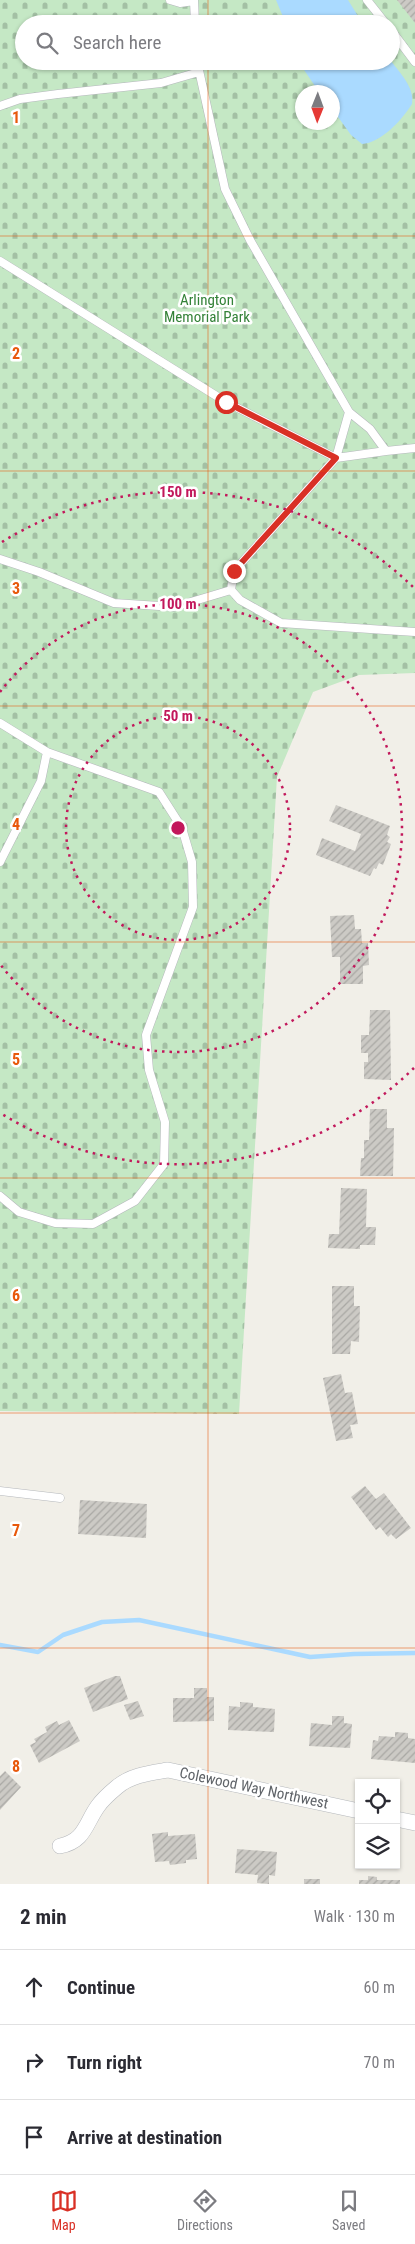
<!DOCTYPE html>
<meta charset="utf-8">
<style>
body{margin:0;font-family:"Roboto Condensed",sans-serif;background:#f2f2f3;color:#2b2b33}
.controls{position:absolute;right:15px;bottom:15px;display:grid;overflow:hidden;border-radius:0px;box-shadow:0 1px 4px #0004}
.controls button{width:45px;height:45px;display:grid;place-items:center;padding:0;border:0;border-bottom:1px solid #e1e1e2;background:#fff;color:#2b2b33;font:25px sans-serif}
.compass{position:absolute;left:295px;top:85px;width:45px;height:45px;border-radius:50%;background:#fff;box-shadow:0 1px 4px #0004;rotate:181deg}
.stop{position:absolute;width:15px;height:15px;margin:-11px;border:4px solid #d93025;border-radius:50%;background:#fff}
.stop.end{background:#d93025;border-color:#fff;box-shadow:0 1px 5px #0008}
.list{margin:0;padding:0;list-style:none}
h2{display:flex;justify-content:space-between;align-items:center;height:65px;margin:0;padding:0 20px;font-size:21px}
h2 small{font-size:16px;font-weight:400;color:#7c7c81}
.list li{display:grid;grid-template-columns:32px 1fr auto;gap:15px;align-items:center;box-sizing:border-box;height:75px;padding:0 20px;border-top:1px solid #e1e1e2}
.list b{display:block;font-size:19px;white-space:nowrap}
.list em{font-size:16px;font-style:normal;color:#7c7c81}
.icon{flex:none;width:28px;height:28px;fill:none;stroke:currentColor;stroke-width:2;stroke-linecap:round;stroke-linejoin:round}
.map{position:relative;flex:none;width:415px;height:1884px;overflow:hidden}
.search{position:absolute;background:#fff;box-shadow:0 1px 4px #0004;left:15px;right:15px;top:15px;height:55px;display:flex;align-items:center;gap:12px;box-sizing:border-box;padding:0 18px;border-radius:28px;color:#7c7c81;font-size:19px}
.sheet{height:290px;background:#fff}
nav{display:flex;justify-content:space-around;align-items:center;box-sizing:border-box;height:70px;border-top:1px solid #e1e1e2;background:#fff;font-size:14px;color:#7c7c81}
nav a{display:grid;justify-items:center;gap:2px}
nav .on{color:#d93025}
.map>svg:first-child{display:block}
</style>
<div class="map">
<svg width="415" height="1884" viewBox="0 0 415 1884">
<defs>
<pattern id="cemetery-stones" width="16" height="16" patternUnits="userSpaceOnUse" patternTransform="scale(1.25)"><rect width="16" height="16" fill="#c5e8c5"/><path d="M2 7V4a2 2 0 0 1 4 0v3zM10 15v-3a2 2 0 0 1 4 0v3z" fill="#a3c0a4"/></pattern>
<pattern id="building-hatch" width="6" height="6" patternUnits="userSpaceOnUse" patternTransform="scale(1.25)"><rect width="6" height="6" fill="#cccac5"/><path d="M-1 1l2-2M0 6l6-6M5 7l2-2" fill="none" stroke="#a9a8a4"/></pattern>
</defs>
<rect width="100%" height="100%" fill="#f1efe8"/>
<!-- cemetery -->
<path fill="url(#cemetery-stones)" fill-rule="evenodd" d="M0 0H415V673L359 675 313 692 277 777 239 1414 0 1411ZM24 24H391V61H24ZM302 92H332V122H302Z"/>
<!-- water -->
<path fill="#aadaff" d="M276 0H348L363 24H286Z
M298 61H391C400 73 415 88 412 104 402 120 381 143 362 144L351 135 333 110 332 92H319Z"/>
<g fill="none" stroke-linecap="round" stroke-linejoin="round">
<!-- stream -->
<path stroke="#aadaff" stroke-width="4.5" d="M0 1645 38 1652 63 1635 102 1622 139 1620 310 1657 354 1654 415 1653"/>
</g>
<!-- building -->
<path fill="url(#building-hatch)" d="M397 0H415V23Z
M336 805 390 826 387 835 390 837 387 842 391 844 383 865 379 863 376 869 374 868 370 876 316 855 322 838 355 851 361 834 329 821Z
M354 915 355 929H361L362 943H368L369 965 363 966V984H340V957H332L330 916Z
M370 1010H390L391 1080 364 1079V1062H368V1053H361V1035H369Z
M370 1109H387V1128H394L393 1176H360L361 1158H364V1140H369Z
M341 1188 367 1189 366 1227H376L375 1245H360V1249L328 1248 329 1234H339Z
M332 1286H354V1306H360L359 1342 351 1341 350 1354H332Z
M341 1374 345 1393 352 1392 358 1424 350 1425 353 1438 336 1441 323 1378Z
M365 1486 376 1499 384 1493 411 1528 396 1539 391 1534 388 1537 380 1527 376 1530 351 1497Z
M80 1500 147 1504 146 1538 78 1534Z
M115 1676H120L128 1699 93 1712 84 1688Z
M194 1688H207V1697H214V1721L173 1722V1698H194Z
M138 1701 144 1716 130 1720 124 1705Z
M240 1702 253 1703V1707L275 1709 274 1732 228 1730 229 1706 240 1707Z
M332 1716H344V1723L352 1724 350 1748 309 1746 311 1723 332 1725Z
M69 1720 80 1741 39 1763 30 1745 36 1742 34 1739 47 1732 45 1727 57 1721 59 1725Z
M395 1732 408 1733V1738L415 1739V1763L371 1759 373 1740 378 1741 379 1736 395 1737Z
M5 1771 21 1787 0 1810V1776Z
M168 1832V1836L195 1834 197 1859 186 1860V1863L170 1865 169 1861 155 1862 152 1834Z
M237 1849 277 1852 275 1876 269 1875V1884L257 1883 258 1875 235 1873Z
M368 1876 377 1877V1880H400V1884H359V1880H368Z
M304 1879H320V1884H304Z"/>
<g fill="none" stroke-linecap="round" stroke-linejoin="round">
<defs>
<path id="lane" d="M170 0 180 3 194 1
M194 0 195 24
M367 0 386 24
M391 30 415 62
M197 61 225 189 250 240 349 412 370 429 386 451 415 448
M0 106 20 99 58 94 161 83 199 72
M0 261 226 402 336 458 349 412
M386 451 336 458 234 571 231 590 240 600 281 623 415 632
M0 559 39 572 114 603 174 607 231 590
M0 723 47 752 159 792 182 828 192 862 193 907 146 1035 149 1070 165 1122 164 1164 135 1201 93 1224 55 1223 19 1212 0 1196
M0 862 41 781 47 752
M0 1491 60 1498"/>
<path id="street" d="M396 1819 415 1823
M60 1846C85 1841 85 1824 98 1806 103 1799 111 1792 117 1787 131 1775 150 1773 168 1770L359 1811"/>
</defs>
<!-- lane casing -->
<use href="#lane" stroke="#b5b8bc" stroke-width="9"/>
<!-- street casing -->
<use href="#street" stroke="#b5b8bc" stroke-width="16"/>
<!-- lane -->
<use href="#lane" stroke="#fff" stroke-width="8"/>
<!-- street -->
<use href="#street" stroke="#fff" stroke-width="15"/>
</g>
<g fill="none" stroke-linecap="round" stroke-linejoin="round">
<!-- route -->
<path stroke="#d93025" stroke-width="6" d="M226 402 336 458 234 571"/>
</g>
<!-- grid -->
<path fill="none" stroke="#e8590c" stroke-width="1" stroke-opacity="0.55" d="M208 0V24M208 61V1884M0 236H415M0 471H415M0 706H415M0 942H415M0 1178H415M0 1413H415M0 1648H415"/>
<!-- distance rings -->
<g fill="none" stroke="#c2185b" stroke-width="2.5" stroke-dasharray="2.5 5">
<circle cx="178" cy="828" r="112"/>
<path d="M0 692A224 224 0 1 1 0 964"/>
<path d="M414 1068A336 336 0 0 1 2 1114M2 542A336 336 0 0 1 414 588"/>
</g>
<g text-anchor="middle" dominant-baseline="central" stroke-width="5" stroke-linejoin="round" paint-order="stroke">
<!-- park labels -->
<g font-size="15" fill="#348238" stroke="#fff">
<text x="207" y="300">Arlington<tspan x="207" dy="17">Memorial Park</tspan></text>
</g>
<!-- street labels -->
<g font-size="15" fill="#5f6368" stroke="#fff">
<text transform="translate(254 1788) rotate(12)">Colewood Way Northwest</text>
</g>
</g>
<g font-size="16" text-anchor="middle" font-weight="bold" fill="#e8590c" stroke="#fff" stroke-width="5" stroke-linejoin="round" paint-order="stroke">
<text x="16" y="123">1</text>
<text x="16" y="359">2</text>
<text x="16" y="594">3</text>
<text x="16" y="830">4</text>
<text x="16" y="1065">5</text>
<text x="16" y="1301">6</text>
<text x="16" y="1536">7</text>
<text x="16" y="1772">8</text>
</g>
<circle cx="178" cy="828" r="8" fill="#c2185b" stroke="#fff" stroke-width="2.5"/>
<g font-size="15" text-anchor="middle" font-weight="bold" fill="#c2185b" stroke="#fff" stroke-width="5" stroke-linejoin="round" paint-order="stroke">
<text x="178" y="497">150 m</text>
<text x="178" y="609">100 m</text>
<text x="178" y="721">50 m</text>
</g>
</svg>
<div class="controls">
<button><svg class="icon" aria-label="locate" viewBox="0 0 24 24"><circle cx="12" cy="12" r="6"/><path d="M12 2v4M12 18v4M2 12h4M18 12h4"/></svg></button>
<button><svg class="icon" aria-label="layers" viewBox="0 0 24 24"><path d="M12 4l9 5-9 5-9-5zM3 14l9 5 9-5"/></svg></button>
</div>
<svg class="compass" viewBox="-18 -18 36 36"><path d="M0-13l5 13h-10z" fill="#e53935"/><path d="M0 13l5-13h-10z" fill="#7c7c81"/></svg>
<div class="stop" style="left:226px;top:402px"></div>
<div class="stop end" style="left:234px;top:571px"></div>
<div class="search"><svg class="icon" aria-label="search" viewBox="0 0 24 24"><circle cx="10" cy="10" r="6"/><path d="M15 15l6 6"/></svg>Search here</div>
</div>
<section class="sheet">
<h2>2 min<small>Walk · 130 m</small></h2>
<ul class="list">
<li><svg class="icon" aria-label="ahead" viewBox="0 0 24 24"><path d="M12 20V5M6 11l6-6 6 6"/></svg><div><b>Continue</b></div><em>60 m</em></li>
<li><svg class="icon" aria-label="right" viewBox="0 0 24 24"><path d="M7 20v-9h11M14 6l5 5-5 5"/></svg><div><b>Turn right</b></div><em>70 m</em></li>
<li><svg class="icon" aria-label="arrive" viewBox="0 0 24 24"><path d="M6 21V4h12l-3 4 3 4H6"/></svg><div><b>Arrive at destination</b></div></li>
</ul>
</section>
<nav>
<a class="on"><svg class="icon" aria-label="map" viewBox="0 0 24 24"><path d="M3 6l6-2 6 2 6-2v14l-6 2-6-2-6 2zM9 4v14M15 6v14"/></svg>Map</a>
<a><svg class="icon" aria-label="directions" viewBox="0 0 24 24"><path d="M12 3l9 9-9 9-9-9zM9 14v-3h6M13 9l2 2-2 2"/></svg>Directions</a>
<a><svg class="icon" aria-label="saved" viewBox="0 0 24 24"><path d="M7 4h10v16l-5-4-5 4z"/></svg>Saved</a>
</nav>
